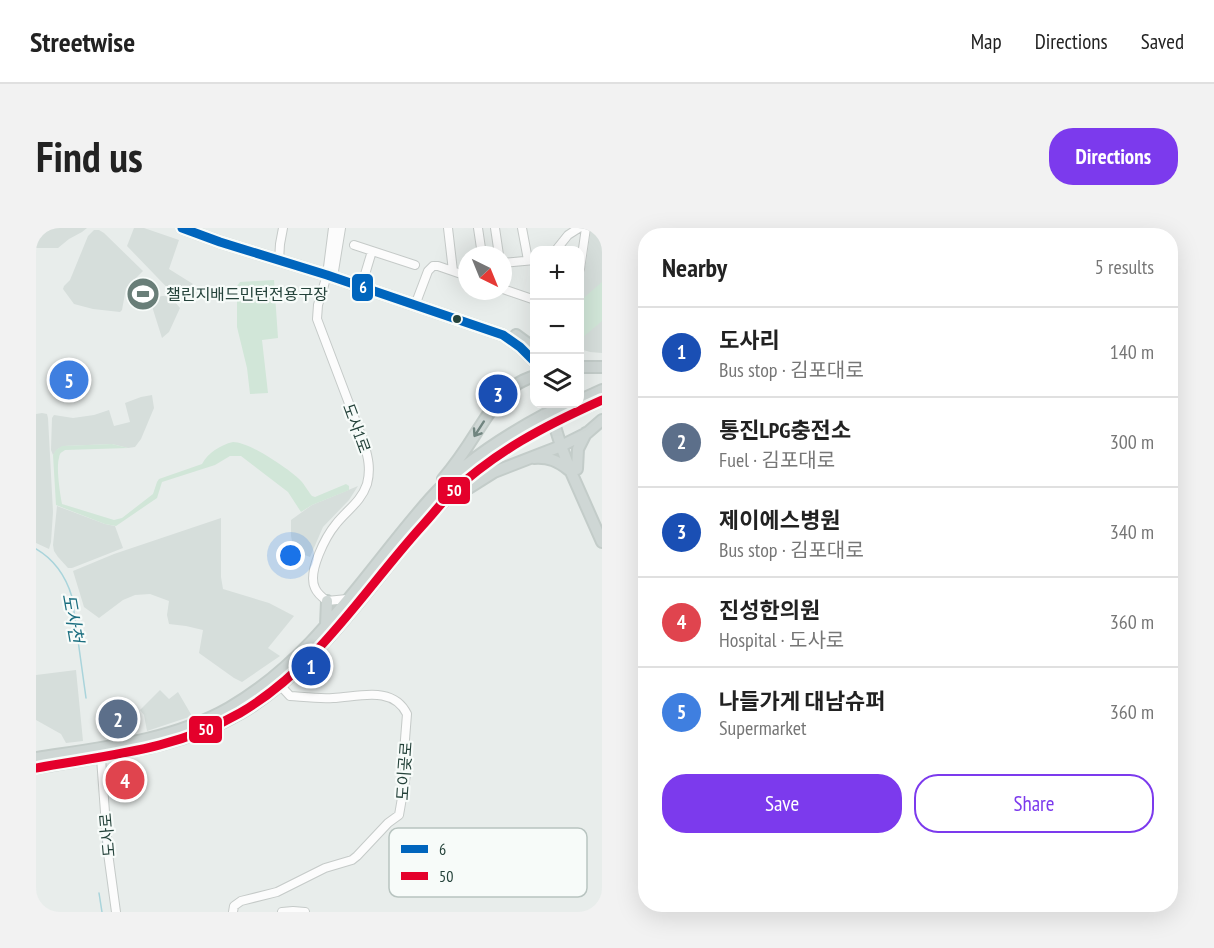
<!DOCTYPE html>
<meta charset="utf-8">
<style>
body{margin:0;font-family:"PT Sans Narrow","Noto Sans KR",sans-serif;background:#f2f2f2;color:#222}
.controls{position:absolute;right:18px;top:18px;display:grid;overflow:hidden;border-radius:12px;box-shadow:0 6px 24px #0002}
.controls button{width:54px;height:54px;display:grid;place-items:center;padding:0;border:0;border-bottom:2px solid #e0e0e0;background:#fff;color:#222;font:30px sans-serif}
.compass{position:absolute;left:422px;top:18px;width:54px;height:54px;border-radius:50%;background:#fff;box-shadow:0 6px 24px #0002;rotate:137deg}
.you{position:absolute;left:255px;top:328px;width:21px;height:21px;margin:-15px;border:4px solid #fff;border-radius:50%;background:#1a73e8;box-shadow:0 0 0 9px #1a73e833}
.badge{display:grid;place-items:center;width:39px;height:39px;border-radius:50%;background:#7c3aed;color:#fff;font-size:20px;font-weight:700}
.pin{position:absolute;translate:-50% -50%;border:3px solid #fff;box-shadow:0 2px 6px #0006}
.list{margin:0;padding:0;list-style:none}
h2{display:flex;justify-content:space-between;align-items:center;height:78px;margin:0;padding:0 24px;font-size:26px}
h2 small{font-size:20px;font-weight:400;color:#767676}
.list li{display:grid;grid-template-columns:39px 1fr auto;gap:18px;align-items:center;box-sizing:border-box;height:90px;padding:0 24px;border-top:2px solid #e0e0e0}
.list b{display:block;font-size:22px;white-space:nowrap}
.list p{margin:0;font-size:20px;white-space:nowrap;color:#767676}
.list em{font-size:20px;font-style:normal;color:#767676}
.actions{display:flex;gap:12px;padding:18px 24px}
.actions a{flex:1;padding:14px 0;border:2px solid #7c3aed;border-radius:24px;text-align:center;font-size:21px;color:#7c3aed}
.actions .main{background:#7c3aed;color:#fff}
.icon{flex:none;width:33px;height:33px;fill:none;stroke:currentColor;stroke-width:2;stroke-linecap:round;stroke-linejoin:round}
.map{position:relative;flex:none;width:566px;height:684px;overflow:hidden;border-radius:24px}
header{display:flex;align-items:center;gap:36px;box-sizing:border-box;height:84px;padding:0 30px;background:#fff;border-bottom:2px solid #e0e0e0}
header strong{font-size:28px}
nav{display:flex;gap:33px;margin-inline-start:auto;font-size:21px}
.intro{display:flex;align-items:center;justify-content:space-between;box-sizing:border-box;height:144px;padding:0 36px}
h1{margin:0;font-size:42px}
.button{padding:15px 27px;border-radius:24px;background:#7c3aed;color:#fff;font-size:21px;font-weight:700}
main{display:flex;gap:36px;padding:0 36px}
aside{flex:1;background:#fff;border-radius:24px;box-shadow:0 6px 24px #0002}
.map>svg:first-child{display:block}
</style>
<header>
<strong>Streetwise</strong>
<nav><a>Map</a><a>Directions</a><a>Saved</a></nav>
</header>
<div class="intro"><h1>Find us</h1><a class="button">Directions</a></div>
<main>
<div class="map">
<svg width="566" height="684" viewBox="0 0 566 684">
<rect width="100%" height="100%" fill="#e8edeb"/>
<!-- built -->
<path fill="#d6dedb" d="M0 0H51L46 4 33 11 22 20H0Z
M98 0H108L143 12 133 41 157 56 146 75 91 18Z
M555 0H566V125L554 124 544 121V51L548 43 550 35Z
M58 2H63L68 5 107 43 90 60 86 82 84 84 57 81 38 76 27 61 28 58 34 52 52 8Z
M126 68H134L144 80 133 104 126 110 114 72Z
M116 167 118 180 105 211 99 219 92 220 76 216 28 218 22 221 17 227 15 222 16 190 18 187 37 190 58 187 73 182 78 198 94 194 89 175 105 169Z
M6 185 11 186 12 190 17 284 15 314 13 321 0 315V186Z
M322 258 313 272 287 299 274 329 258 323 255 308V292L276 277Z
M21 278 69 296 79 298 87 320 36 340H32L22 329 18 323 17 317Z
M185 290V349L187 361 233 375 258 388 232 420 244 428 206 454 198 450 163 425 167 402 150 398 133 396 131 387 133 373 114 366 99 367 87 372 63 390 48 379 37 343 78 326Z
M40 442 47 513 30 515 25 506 0 492V447Z
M124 462 133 471 142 464 156 488 111 503 108 487 104 482Z"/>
<!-- green -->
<path fill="#d1e6d8" d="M238 52 242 110 226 112 232 165 214 166 211 140 201 99V58L204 54Z
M566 54V93L546 110H544V73Z
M121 56 124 67 93 76 90 65Z
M197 214C213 214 250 239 262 250 268 255 271 262 276 268L279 269 310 256 313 258V262L276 277 265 284 252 264 205 228H194L179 237 126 254 121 270 80 298 69 296 20 277 17 227 20 222 26 218 76 216 92 220 29 222C25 225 24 224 23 230 20 240 24 266 26 276L78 292 86 290 117 266 121 254 123 251 166 236C172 225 184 217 197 214Z"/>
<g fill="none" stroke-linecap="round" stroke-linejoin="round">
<!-- stream -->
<path stroke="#a9d4db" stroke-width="1.5" d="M0 321C19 332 30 349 36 369L50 470
M66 608 68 622
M63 665 66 684"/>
<defs>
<path id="minor" d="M297 0 291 47 282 77 281 91 328 215C332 229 335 241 331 256 325 274 311 282 300 296 290 308 271 344 279 360 281 365 287 370 291 373L311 371
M412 0 417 43
M442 0 446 27
M459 0 463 27
M486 0 492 32
M318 17 379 37
M520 22 532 7 543 0
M243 33 244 16 247 0
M467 35 499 32
M544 41 550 0
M291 47 298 43 305 0
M327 53 336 23
M467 61 499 72
M381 72 392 43 397 38H402L431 48
M65 530 72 625 80 684
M197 684 198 678 205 673 241 664 289 640 316 632 321 628 352 595 363 587 370 547 368 524 371 486C357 457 322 469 297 470 283 471 268 469 254 468L241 454
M246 684 257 683 269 684"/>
<path id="major" d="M146 0 184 14 291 47 467 107 484 119 499 134
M480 107 499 121
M544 139H566
M544 172 566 162
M512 176 525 218 535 244 566 314
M532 187 566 172
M498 230C513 229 522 233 533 242
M541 241 542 221 550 205
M407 251C419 237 430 221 440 205 455 182 469 156 499 148
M422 269 431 261 458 244 525 218 551 205 566 192
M290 397 291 373
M0 530C65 520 135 513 193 480 279 431 330 343 394 271 425 236 467 209 508 187
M0 540C71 527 141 522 205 485 292 433 342 340 412 269 440 240 475 216 511 197"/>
</defs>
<!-- minor casing -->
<use href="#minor" stroke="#c5cac8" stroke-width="10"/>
<!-- major casing -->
<use href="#major" stroke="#c3ccc9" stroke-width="14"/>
<!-- minor -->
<use href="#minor" stroke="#fcfcfc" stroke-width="8"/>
<!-- major -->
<use href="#major" stroke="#cfd7d5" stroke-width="10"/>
<defs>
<path id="major-bridge" d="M508 187 530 178
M511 197 532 187"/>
</defs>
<!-- major-bridge casing -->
<use href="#major-bridge" stroke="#c3ccc9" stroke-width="14" stroke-linecap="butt"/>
<!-- major-bridge -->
<use href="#major-bridge" stroke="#cfd7d5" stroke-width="10"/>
<defs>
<path id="bus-1" d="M146 0 184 14 291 47 467 107 484 119 499 134"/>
<path id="bus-2" d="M0 540C71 527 140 522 204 485 281 440 328 362 386 298 395 288 404 277 413 267 460 223 508 198 566 172"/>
</defs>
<!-- bus-1 casing -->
<use href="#bus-1" stroke="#f7fbf9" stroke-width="14"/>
<!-- bus-2 casing -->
<use href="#bus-2" stroke="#f7fbf9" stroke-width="14"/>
<!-- bus-1 -->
<use href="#bus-1" stroke="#0065bd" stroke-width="9"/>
<!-- bus-2 -->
<use href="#bus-2" stroke="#e4002b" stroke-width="9"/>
</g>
<!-- one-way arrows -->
<defs><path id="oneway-shaft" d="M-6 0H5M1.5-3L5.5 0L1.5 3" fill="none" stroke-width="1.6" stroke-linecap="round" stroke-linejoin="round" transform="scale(1.5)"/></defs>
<use stroke="#718580" href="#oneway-shaft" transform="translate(443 201) rotate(123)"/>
<!-- icons -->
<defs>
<symbol id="stadium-disc" viewBox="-11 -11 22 22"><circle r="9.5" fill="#697e78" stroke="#f7fbf9"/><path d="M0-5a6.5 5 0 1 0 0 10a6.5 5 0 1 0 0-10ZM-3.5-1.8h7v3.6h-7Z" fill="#fff"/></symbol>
</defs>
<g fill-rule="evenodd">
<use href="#stadium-disc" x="88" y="47" width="38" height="38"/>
</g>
<!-- markers -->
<circle fill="#24423a" stroke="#f7fbf9" stroke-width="2" cx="421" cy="91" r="5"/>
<g text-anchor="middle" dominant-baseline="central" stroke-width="4.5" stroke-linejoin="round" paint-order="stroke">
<!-- poi labels -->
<g font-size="16" fill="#24423a" stroke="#f7fbf9" text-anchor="start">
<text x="130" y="66">챌린지배드민턴전용구장</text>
</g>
<!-- street labels -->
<g font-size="16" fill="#24423a" stroke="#f7fbf9">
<text transform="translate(321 200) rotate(70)">도사1로</text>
<text transform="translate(368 543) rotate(-86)">도이곶로</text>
<text transform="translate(71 607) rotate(-95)">도사로</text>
</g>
<!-- water labels -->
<g font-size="18" font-style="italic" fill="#1c6f80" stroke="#f7fbf9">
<text transform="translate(37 390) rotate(80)">도사천</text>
</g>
</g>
<!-- legend -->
<rect x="353" y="600" width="198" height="69" rx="9" fill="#f7fbf9" stroke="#b8c4c0" stroke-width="1.5"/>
<rect x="365" y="617" width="27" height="8" fill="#0065bd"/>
<rect x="365" y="644" width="27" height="8" fill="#e4002b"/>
<g font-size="16" fill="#24423a">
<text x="403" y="627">6</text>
<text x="403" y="654">50</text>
</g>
<g stroke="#f7fbf9" stroke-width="2">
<rect x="315" y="45" width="23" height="29" rx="6" fill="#0065bd"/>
<rect x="401" y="248" width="34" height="29" rx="6" fill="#e4002b"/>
<rect x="152" y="487" width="35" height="29" rx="6" fill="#e4002b"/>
</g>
<g font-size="16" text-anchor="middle" font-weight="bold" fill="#fff">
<text x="327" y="65">6</text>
<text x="418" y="268">50</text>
<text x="170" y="507">50</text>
</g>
</svg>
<div class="controls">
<button>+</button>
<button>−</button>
<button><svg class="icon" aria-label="layers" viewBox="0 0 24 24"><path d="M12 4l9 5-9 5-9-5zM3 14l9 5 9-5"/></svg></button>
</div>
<svg class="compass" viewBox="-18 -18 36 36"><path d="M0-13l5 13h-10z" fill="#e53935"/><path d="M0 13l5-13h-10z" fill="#767676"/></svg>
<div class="you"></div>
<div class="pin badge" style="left:275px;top:438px;background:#1a4fb4">1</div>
<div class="pin badge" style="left:82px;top:491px;background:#5c6f8a">2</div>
<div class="pin badge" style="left:462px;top:166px;background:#1a4fb4">3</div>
<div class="pin badge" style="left:89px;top:552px;background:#e0444e">4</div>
<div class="pin badge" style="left:33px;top:152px;background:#3f7fe0">5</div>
</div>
<aside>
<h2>Nearby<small>5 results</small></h2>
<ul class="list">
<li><span class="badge" style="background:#1a4fb4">1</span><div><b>도사리</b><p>Bus stop · 김포대로</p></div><em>140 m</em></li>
<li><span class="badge" style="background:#5c6f8a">2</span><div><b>통진LPG충전소</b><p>Fuel · 김포대로</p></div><em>300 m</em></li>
<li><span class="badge" style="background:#1a4fb4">3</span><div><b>제이에스병원</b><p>Bus stop · 김포대로</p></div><em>340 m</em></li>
<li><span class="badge" style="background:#e0444e">4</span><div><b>진성한의원</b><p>Hospital · 도사로</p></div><em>360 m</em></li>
<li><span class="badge" style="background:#3f7fe0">5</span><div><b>나들가게 대남슈퍼</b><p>Supermarket</p></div><em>360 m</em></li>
</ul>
<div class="actions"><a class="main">Save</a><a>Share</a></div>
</aside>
</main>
